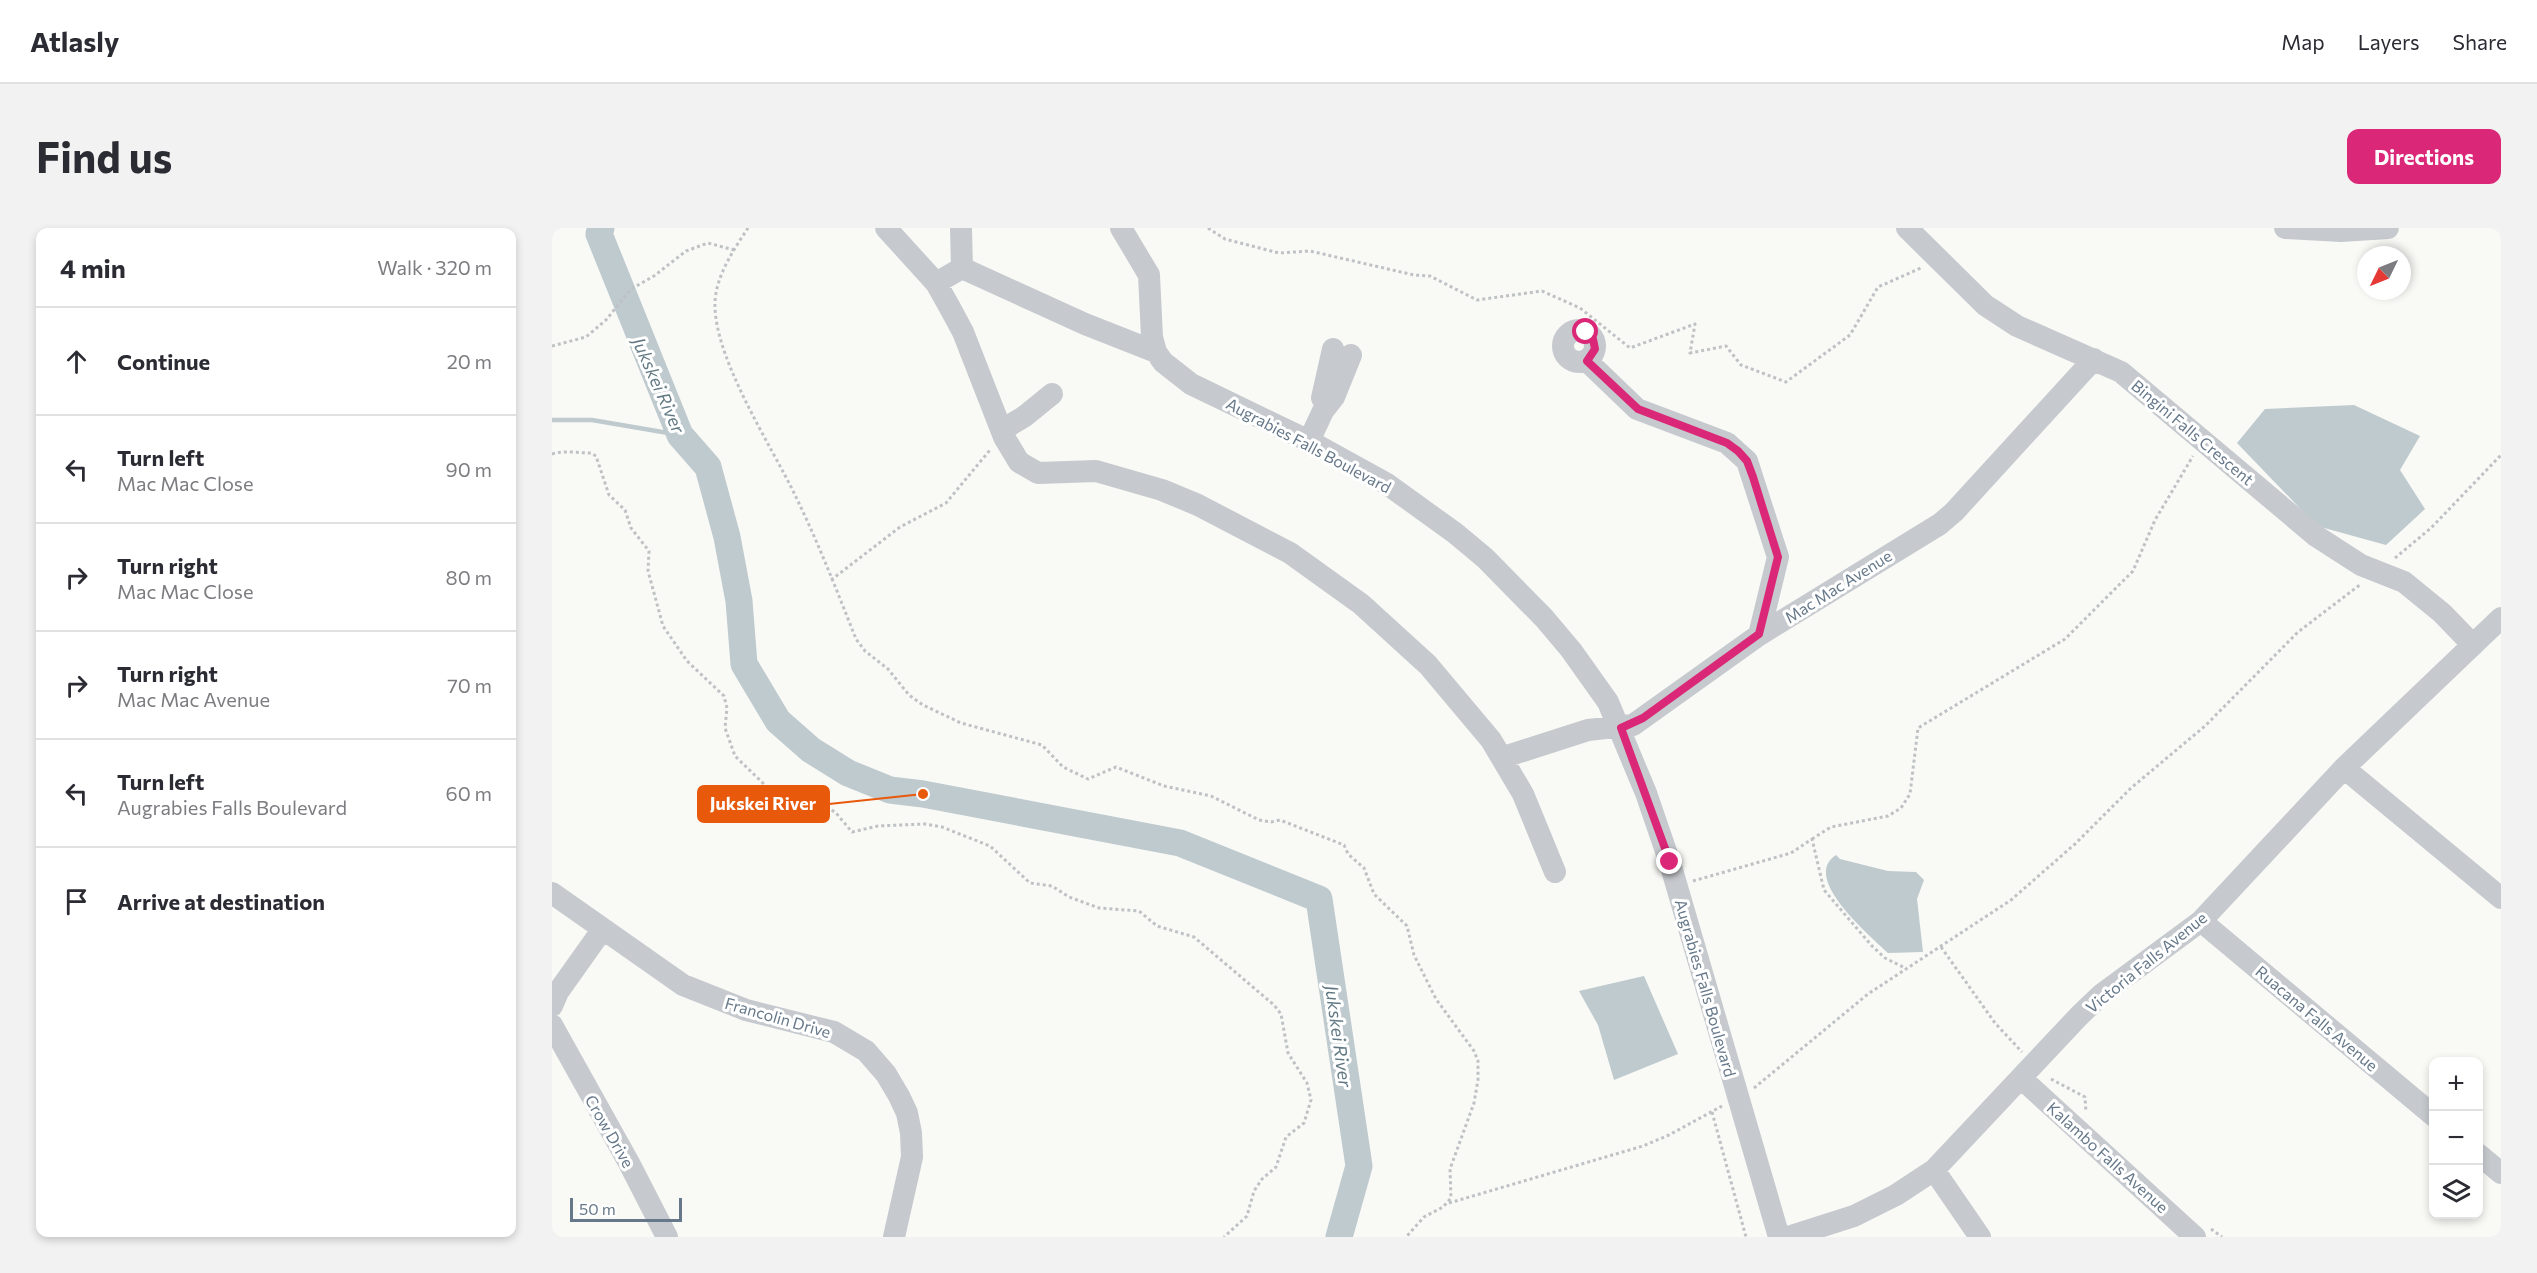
<!DOCTYPE html>
<meta charset="utf-8">
<style>
body{margin:0;font-family:Commissioner,sans-serif;background:#f2f2f3;color:#2b2b33}
.controls{position:absolute;right:18px;bottom:18px;display:grid;overflow:hidden;border-radius:12px;box-shadow:0 3px 9px #0003}
.controls button{width:54px;height:54px;display:grid;place-items:center;padding:0;border:0;border-bottom:2px solid #e1e1e2;background:#fff;color:#2b2b33;font:30px sans-serif}
.compass{position:absolute;left:1805px;top:18px;width:54px;height:54px;border-radius:50%;background:#fff;box-shadow:0 3px 9px #0003;rotate:227deg}
.scale{position:absolute;left:18px;bottom:15px;width:112px;box-sizing:border-box;padding-left:6px;border:3px solid #667889;border-top:0;font-size:16px;line-height:21px;white-space:nowrap;color:#667889;-webkit-text-stroke:4px #fff;paint-order:stroke}
.stop{position:absolute;width:18px;height:18px;margin:-14px;border:4px solid #db2777;border-radius:50%;background:#fff}
.stop.end{background:#db2777;border-color:#fff;box-shadow:0 2px 6px #0008}
.list{margin:0;padding:0;list-style:none}
h2{display:flex;justify-content:space-between;align-items:center;height:78px;margin:0;padding:0 24px;font-size:26px}
h2 small{font-size:20px;font-weight:400;color:#7c7c81}
.list li{display:grid;grid-template-columns:39px 1fr auto;gap:18px;align-items:center;box-sizing:border-box;height:108px;padding:0 24px;border-top:2px solid #e1e1e2}
.list b{display:block;font-size:22px;white-space:nowrap}
.list p{margin:0;font-size:20px;white-space:nowrap;color:#7c7c81}
.list em{font-size:20px;font-style:normal;color:#7c7c81}
.icon{flex:none;width:33px;height:33px;fill:none;stroke:currentColor;stroke-width:2;stroke-linecap:round;stroke-linejoin:round}
.map{position:relative;flex:none;width:1949px;height:1009px;overflow:hidden;border-radius:12px}
header{display:flex;align-items:center;gap:36px;box-sizing:border-box;height:84px;padding:0 30px;background:#fff;border-bottom:2px solid #e1e1e2}
header strong{font-size:28px}
nav{display:flex;gap:33px;margin-inline-start:auto;font-size:21px}
.intro{display:flex;align-items:center;justify-content:space-between;box-sizing:border-box;height:144px;padding:0 36px}
h1{margin:0;font-size:42px}
.button{padding:15px 27px;border-radius:12px;background:#db2777;color:#fff;font-size:21px;font-weight:700}
main{display:flex;gap:36px;padding:0 36px}
aside{flex:1;background:#fff;border-radius:12px;box-shadow:0 3px 9px #0003}
.map>svg:first-child{display:block}
</style>
<header>
<strong>Atlasly</strong>
<nav><a>Map</a><a>Layers</a><a>Share</a></nav>
</header>
<div class="intro"><h1>Find us</h1><a class="button">Directions</a></div>
<main>
<aside>
<h2>4 min<small>Walk · 320 m</small></h2>
<ul class="list">
<li><svg class="icon" aria-label="ahead" viewBox="0 0 24 24"><path d="M12 20V5M6 11l6-6 6 6"/></svg><div><b>Continue</b></div><em>20 m</em></li>
<li><svg class="icon" aria-label="left" viewBox="0 0 24 24"><path d="M17 20v-9H6M10 6l-5 5 5 5"/></svg><div><b>Turn left</b><p>Mac Mac Close</p></div><em>90 m</em></li>
<li><svg class="icon" aria-label="right" viewBox="0 0 24 24"><path d="M7 20v-9h11M14 6l5 5-5 5"/></svg><div><b>Turn right</b><p>Mac Mac Close</p></div><em>80 m</em></li>
<li><svg class="icon" aria-label="right" viewBox="0 0 24 24"><path d="M7 20v-9h11M14 6l5 5-5 5"/></svg><div><b>Turn right</b><p>Mac Mac Avenue</p></div><em>70 m</em></li>
<li><svg class="icon" aria-label="left" viewBox="0 0 24 24"><path d="M17 20v-9H6M10 6l-5 5 5 5"/></svg><div><b>Turn left</b><p>Augrabies Falls Boulevard</p></div><em>60 m</em></li>
<li><svg class="icon" aria-label="arrive" viewBox="0 0 24 24"><path d="M6 21V4h12l-3 4 3 4H6"/></svg><div><b>Arrive at destination</b></div></li>
</ul>
</aside>
<div class="map">
<svg width="1949" height="1009" viewBox="0 0 1949 1009">
<rect width="100%" height="100%" fill="#f9f9f6"/>
<!-- water -->
<path fill="#becace" d="M1802 177 1868 208 1848 242 1873 281 1834 317 1765 298 1685 215 1713 181Z
M1284 627 1288 631 1336 643 1364 644 1372 652 1365 671 1371 724 1336 725C1319 708 1248 650 1284 627Z
M1092 748 1126 826 1062 852 1046 797 1027 763Z"/>
<g fill="none" stroke-linecap="round" stroke-linejoin="round">
<!-- stream -->
<path stroke="#becace" stroke-width="4.5" d="M0 192H40L128 207"/>
<!-- river -->
<path stroke="#becace" stroke-width="27" d="M49 0 47 6 128 207 156 239 175 309 187 373 192 436 226 493 259 522 296 545 338 562 371 566 628 615 767 671 807 938 787 1009"/>
<!-- path -->
<path stroke="#bfc2c4" stroke-width="3" stroke-dasharray="3 3" stroke-linecap="butt" d="M196 0C182 21 164 48 163 74 161 129 219 217 243 267 266 314 285 363 304 411L313 423 336 441 357 467 371 477 409 495 490 517 511 539 536 551 564 539 612 558 659 568 707 592 719 594 728 592 792 617 796 626 812 640 822 666 855 698 862 727 884 771 922 823 926 833V852L922 875 898 941 899 970 891 979 872 989 854 1009
M656 0 673 11 727 25 758 23 862 47 878 48 925 72 990 63 1028 80 1078 120 1143 96 1138 125 1174 118 1189 137 1234 154 1298 107 1326 59 1369 40
M0 118 34 109 54 92 79 61 102 48 134 23 156 15 182 22
M0 226C13 222 26 225 39 225L44 228 57 267 73 282 79 300 97 323 96 343 111 398 135 433 172 468 175 480 173 500 183 528 218 562 261 569 284 585 300 604 326 598 373 596 390 599 438 618 478 655 500 658 517 669 547 680 587 683 605 698 642 709 722 777 729 786 736 825 755 855 759 872 752 895 734 909 724 939 710 951 702 963 695 988 672 1009
M1843 330 1879 300 1949 227
M279 352 348 299 394 275 438 222
M1260 611 1279 599 1336 588 1349 580 1358 566 1366 500 1513 411 1581 343 1603 292 1641 228
M1141 653 1239 625 1260 611 1272 662 1320 718 1333 730 1353 740
M1389 719 1443 795 1470 824
M1499 851 1533 869 1534 884
M1202 860 1316 766 1459 672 1523 616 1579 560 1653 498 1746 404 1809 356
M1160 884 1194 1009
M897 975 1091 918 1117 907 1170 878
M1659 1001 1670 1009"/>
<!-- minor -->
<path stroke="#c6cace" stroke-width="22" d="M334 0 384 55 397 78 411 104 452 209 467 234 486 245 544 243 610 262 646 277 738 325 809 376 876 437 939 512 971 566 1003 644
M409 0 410 40
M569 0 597 47 600 109 604 124 611 134 639 156 757 213 835 256 903 305 933 330 992 390 1019 422 1056 474 1094 565 1118 635 1227 1009
M1355 0 1433 77 1465 98 1569 144 1764 308 1809 337 1852 354 1890 385 1921 417
M1733 0 1789 3 1836 0
M384 55 410 40 533 96 604 124
M1011 118a16 16 0 1 1 32 0a16 16 0 1 1-32 0Z
M1035 133 1085 181 1175 215 1195 233 1226 329 1207 407
M770 170 781 121
M450 202 473 188 500 166
M757 213 771 183 782 169 799 127
M952 529 1036 502 1081 497 1207 407 1388 296 1402 284 1542 131
M1792 540 1949 670
M0 665 131 757 194 782 282 804 314 823 334 846 347 868 355 885 359 905 360 929 342 1009
M1649 693 1882 888
M0 778 6 764 50 702
M0 797 77 935 115 1009
M1469 850 1643 1009
M1926 926 1949 945
M1382 942 1428 1009
M1236 1009 1302 988 1344 967 1382 942 1527 788 1550 766 1649 693 1792 540 1949 390"/>
</g>
<g fill="none" stroke-linecap="round" stroke-linejoin="round">
<!-- route -->
<path stroke="#db2777" stroke-width="8" d="M1034 104 1041 111 1043 121 1035 133 1086 181 1175 215 1186 223 1195 233 1201 249 1226 329 1207 406 1091 490 1069 500 1118 634"/>
</g>
<g text-anchor="middle" dominant-baseline="central" stroke-width="6" stroke-linejoin="round" paint-order="stroke">
<!-- street labels -->
<g font-size="16" fill="#667889" stroke="#fff">
<text transform="translate(1641 204) rotate(40)">Bingini Falls Crescent</text>
<text transform="translate(757 217) rotate(28)">Augrabies Falls Boulevard</text>
<text transform="translate(1286 358) rotate(-32)">Mac Mac Avenue</text>
<text transform="translate(1594 734) rotate(-39)">Victoria Falls Avenue</text>
<text transform="translate(1154 760) rotate(74)">Augrabies Falls Boulevard</text>
<text transform="translate(226 789) rotate(16)">Francolin Drive</text>
<text transform="translate(1765 790) rotate(40)">Ruacana Falls Avenue</text>
<text transform="translate(58 903) rotate(60)">Crow Drive</text>
<text transform="translate(1556 929) rotate(42)">Kalambo Falls Avenue</text>
</g>
<!-- water labels -->
<g font-size="18" font-style="italic" fill="#627983" stroke="#fff">
<text transform="translate(107 157) rotate(66)">Jukskei River</text>
<text transform="translate(787 808) rotate(82)">Jukskei River</text>
</g>
</g>
<!-- callouts -->
<path fill="none" stroke="#e8590c" stroke-width="2" d="M371 566L277 576"/>
<circle fill="#e8590c" stroke="#fff" stroke-width="2" cx="371" cy="566" r="6"/>
<rect fill="#e8590c" stroke="#e8590c" stroke-width="2" x="146" y="558" width="131" height="36" rx="6"/>
<g font-size="18" text-anchor="middle" font-weight="bold" fill="#fff">
<text x="211" y="582">Jukskei River</text>
</g>
</svg>
<div class="controls">
<button>+</button>
<button>−</button>
<button><svg class="icon" aria-label="layers" viewBox="0 0 24 24"><path d="M12 4l9 5-9 5-9-5zM3 14l9 5 9-5"/></svg></button>
</div>
<svg class="compass" viewBox="-18 -18 36 36"><path d="M0-13l5 13h-10z" fill="#e53935"/><path d="M0 13l5-13h-10z" fill="#7c7c81"/></svg>
<div class="scale">50 m</div>
<div class="stop" style="left:1034px;top:104px"></div>
<div class="stop end" style="left:1118px;top:634px"></div>
</div>
</main>
